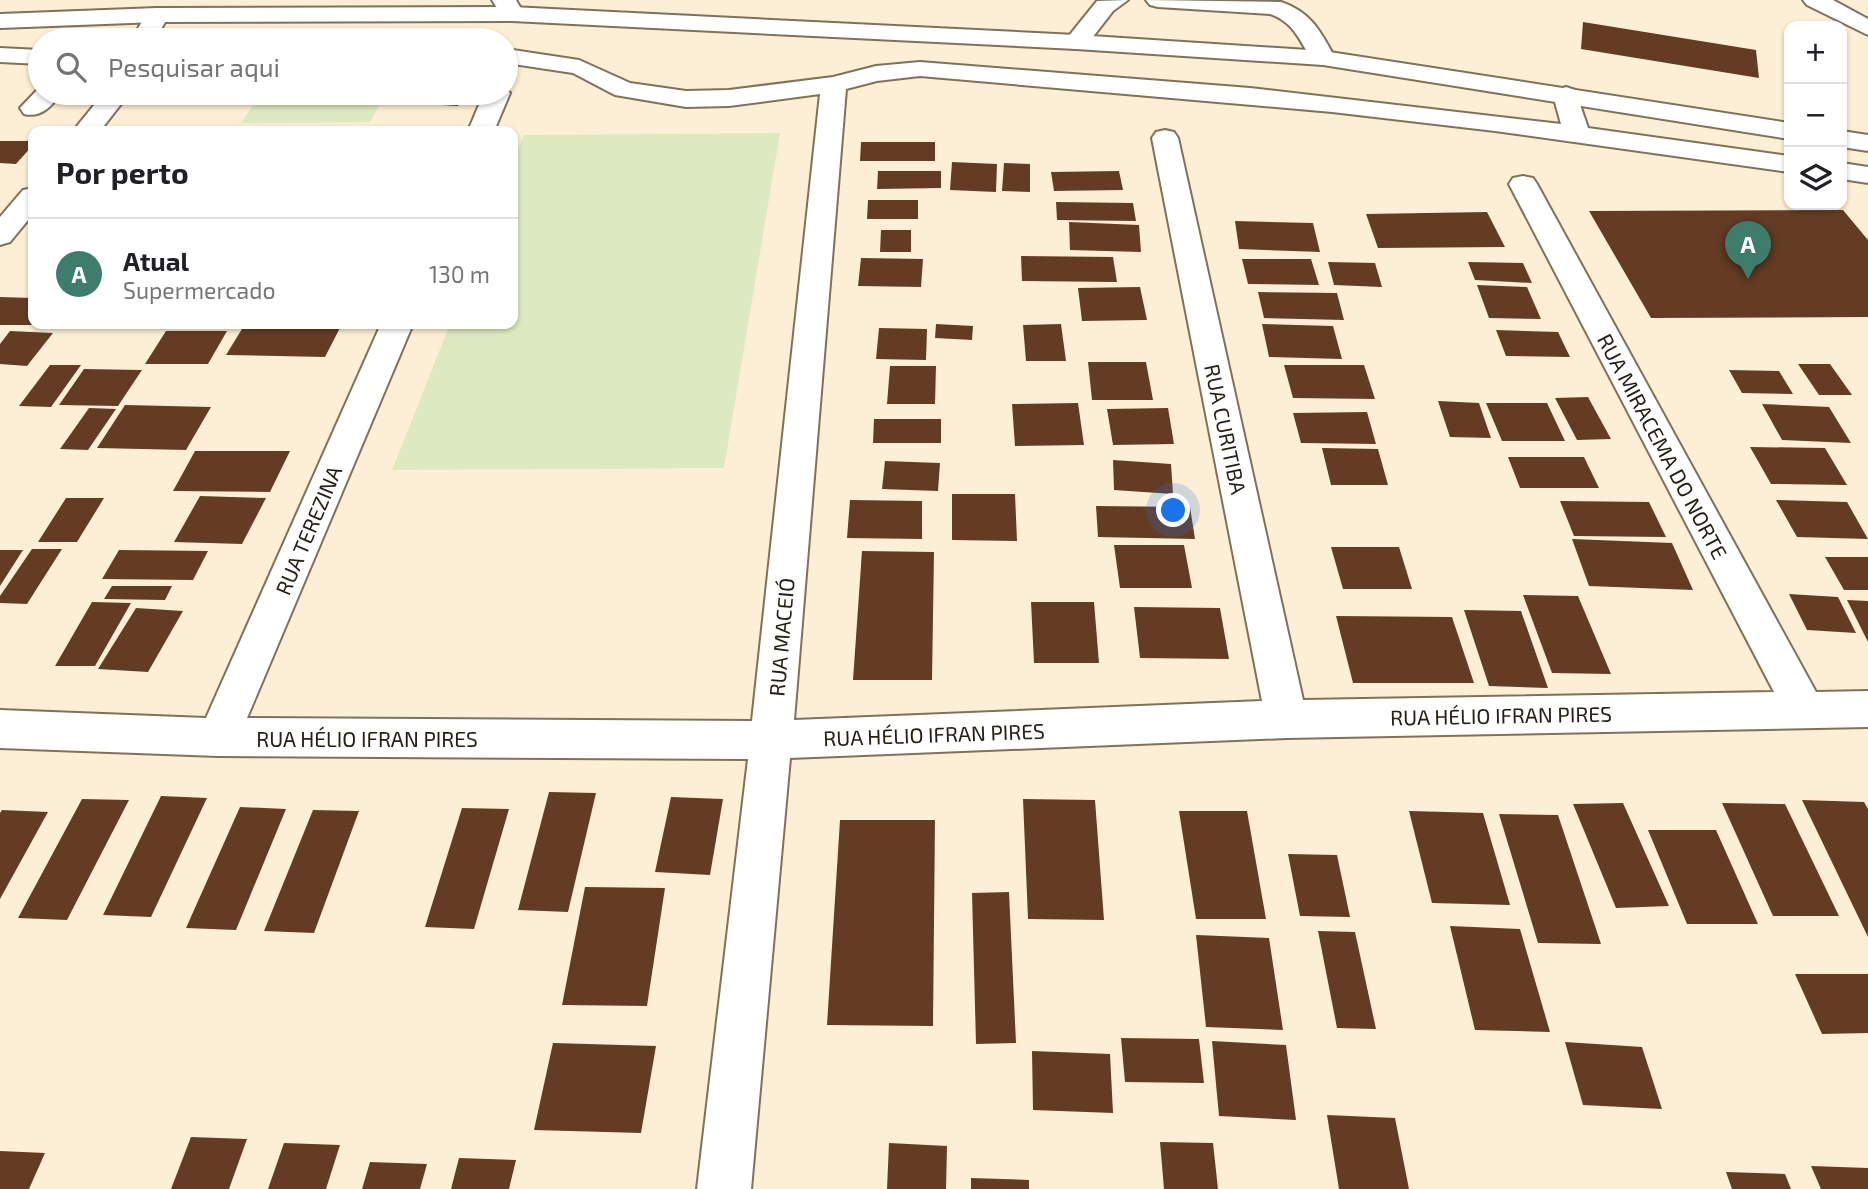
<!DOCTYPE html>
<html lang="pt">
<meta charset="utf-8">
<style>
body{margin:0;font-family:"Exo 2",sans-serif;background:#f2f2f2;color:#202124}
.controls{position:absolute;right:21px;top:21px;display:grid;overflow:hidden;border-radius:14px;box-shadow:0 2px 5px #0004}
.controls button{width:63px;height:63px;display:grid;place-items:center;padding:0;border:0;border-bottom:2px solid #e0e0e0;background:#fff;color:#202124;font:35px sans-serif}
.you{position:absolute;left:1174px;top:511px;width:24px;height:24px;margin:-18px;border:5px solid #fff;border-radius:50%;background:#1a73e8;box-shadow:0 0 0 10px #1a73e833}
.badge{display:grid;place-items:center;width:46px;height:46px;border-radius:50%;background:#3e7d6c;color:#fff;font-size:23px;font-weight:700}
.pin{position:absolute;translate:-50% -58px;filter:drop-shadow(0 2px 4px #0008)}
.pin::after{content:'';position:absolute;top:37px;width:24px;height:21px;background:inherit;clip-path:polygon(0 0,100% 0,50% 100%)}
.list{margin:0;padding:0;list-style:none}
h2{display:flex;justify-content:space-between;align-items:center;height:91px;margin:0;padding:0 28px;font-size:30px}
h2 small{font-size:23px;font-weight:400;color:#757577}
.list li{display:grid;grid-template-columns:46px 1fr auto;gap:21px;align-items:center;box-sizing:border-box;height:112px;padding:0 28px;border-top:2px solid #e0e0e0}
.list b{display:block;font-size:26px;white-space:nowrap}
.list p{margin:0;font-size:23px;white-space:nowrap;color:#757577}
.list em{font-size:23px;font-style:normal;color:#757577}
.icon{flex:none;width:38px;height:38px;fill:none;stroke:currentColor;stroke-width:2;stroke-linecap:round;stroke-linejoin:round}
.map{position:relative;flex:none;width:1868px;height:1189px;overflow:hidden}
.search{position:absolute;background:#fff;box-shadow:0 2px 5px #0004;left:28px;top:28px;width:490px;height:77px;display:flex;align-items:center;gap:18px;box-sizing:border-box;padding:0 24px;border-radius:38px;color:#757577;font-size:26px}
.panel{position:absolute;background:#fff;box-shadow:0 2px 5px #0004;left:28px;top:126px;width:490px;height:203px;border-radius:14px}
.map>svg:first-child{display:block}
</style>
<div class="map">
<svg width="1868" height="1189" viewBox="0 0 1868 1189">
<rect width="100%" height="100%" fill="#fdefd5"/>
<!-- green -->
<path fill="#dde9c1" d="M261 93H386L370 122 241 123Z
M780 133 724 468 392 470 450 324H513V163L524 135Z"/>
<!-- building -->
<path fill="#643c24" d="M1583 22 1756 50 1759 78 1581 49Z
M416 93H466L458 106 409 103Z
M0 141H33V145L16 164 0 163Z
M861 142H935V161H860Z
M952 162 997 164 996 192 950 190Z
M1004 163 1030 164V192L1002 191Z
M878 171H941V188L877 189Z
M1119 171 1123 190 1054 191 1051 172Z
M868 200H918V219H867Z
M1056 202 1133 203 1136 221 1057 220Z
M1843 210 1868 240V317L1651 318 1589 211Z
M1487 212 1505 247 1378 248 1366 214Z
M1235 221 1313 223 1320 252 1239 249Z
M1069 222 1139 225 1141 252 1070 250Z
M881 230H911V252H880Z
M1021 256 1113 257 1117 282 1022 281Z
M861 258 923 259 921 287 858 286Z
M1242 259H1311L1319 285 1248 284Z
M1328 262 1375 263 1382 287 1334 285Z
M1468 262 1523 263 1532 283 1475 280Z
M1477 285 1527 287 1541 319 1489 318Z
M1140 287 1147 320 1082 321 1078 288Z
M1258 292 1337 293 1344 320 1264 318Z
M0 297 33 298V325H0Z
M245 324H342L325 357 226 355Z
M936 324 973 326 972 340 935 338Z
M1061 324 1066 361H1026L1023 325Z
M1262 324 1333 326 1342 359 1269 357Z
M879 328 927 329 926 360 876 359Z
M1496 330 1558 332 1570 357 1506 356Z
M10 331 53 333 27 366 0 364V344Z
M166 331H227L208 364H145Z
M1088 362H1146L1153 400H1092Z
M1798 364H1830L1852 395H1819Z
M50 365H81L51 407 19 406Z
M1284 365H1364L1375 399 1293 398Z
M890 366H936L935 404H887Z
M84 369 142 370 118 406 59 405Z
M1729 370 1779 371 1793 394 1742 393Z
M1588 397 1611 439 1577 440 1555 398Z
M1438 401 1479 403 1491 438 1450 437Z
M1078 403 1084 445 1015 446 1012 404Z
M1486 403H1547L1565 441H1502Z
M1762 404 1829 407 1851 443 1782 440Z
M125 405 211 407 186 450 97 448Z
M89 408 116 409 88 450 60 449Z
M1168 408 1174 444 1113 445 1107 409Z
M1367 412 1376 444 1301 443 1293 413Z
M874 419H941V443H873Z
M1750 447 1825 448 1847 485 1771 484Z
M1322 448 1378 449 1388 485H1331Z
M195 451H290L270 492 173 491Z
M1508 457H1584L1599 488H1520Z
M1113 460 1171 464 1173 494 1114 490Z
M885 461 940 463 938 491 882 489Z
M952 494H1015L1017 541 952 540Z
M200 496 266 498 242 544 174 542Z
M66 498H104L77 542H38Z
M850 500 922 501V539L847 538Z
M1776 500 1847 502 1868 539 1797 537Z
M1560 501 1649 502 1666 537 1574 536Z
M1096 506 1190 507 1195 539 1098 537Z
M1572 539 1672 543 1693 590 1589 586Z
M1114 545H1184L1192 588H1120Z
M1331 547H1399L1412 589H1343Z
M32 549H62L27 604 0 603V596Z
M0 550H23L0 586Z
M119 550 208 551 193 580 102 579Z
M862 551 934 552 932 680H853Z
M1825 557H1868V590H1844Z
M112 586H172L165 600 104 599Z
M1789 594 1838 597 1856 633 1807 630Z
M1523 595 1578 596 1611 674 1552 673Z
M1847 600 1868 601V642Z
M92 602 131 603 95 666H55Z
M1031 602H1094L1099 663H1034Z
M1134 607 1220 608 1229 659 1140 658Z
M136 608 183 611 148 672 98 669Z
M1464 610 1521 611 1548 688 1489 686Z
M1336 616 1452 617 1474 683H1353Z
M549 792 596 793 568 912 518 910Z
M161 796 207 798 151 917 103 915Z
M671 797 723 799 710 875 655 872Z
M82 799 129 800 67 920 18 918Z
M1023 799 1095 800 1104 920 1028 919Z
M1802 800 1864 802 1868 809V937Z
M1623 803 1669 906 1616 908 1573 804Z
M1722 803 1785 804 1839 916H1773Z
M240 807 286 809 236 930 186 928Z
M462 808 509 809 474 929 425 927Z
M2 810 48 812 0 899V813Z
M313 810 359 811 314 933 264 931Z
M1179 811H1247L1266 919H1196Z
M1409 811 1483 813 1510 905 1432 903Z
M1499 814 1558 815 1601 944 1538 943Z
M840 820H935L933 1026 827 1025Z
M1648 830H1716L1758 924H1687Z
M1288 854 1337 855 1350 917 1300 916Z
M585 887 665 888 647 1006 562 1005Z
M1009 892 1016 1043 976 1044 972 893Z
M1450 926 1520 929 1550 1032 1475 1030Z
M1318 931 1355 932 1376 1029 1337 1028Z
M1196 935 1269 938 1283 1030 1206 1027Z
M1795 974H1868V1033L1822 1034Z
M1121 1038 1199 1039 1204 1083 1125 1082Z
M1212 1041 1286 1045 1296 1120 1219 1116Z
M1565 1042 1642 1047 1662 1109 1583 1105Z
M553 1043 656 1046 641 1133 534 1130Z
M1032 1051 1110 1054 1113 1113 1033 1110Z
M1327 1115 1395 1118 1409 1189H1339Z
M191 1137 247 1139 229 1189H171Z
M1160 1142 1213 1143 1218 1189H1164Z
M284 1143 340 1145 326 1189H268Z
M889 1143 947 1146 946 1189H887Z
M0 1151 45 1153 29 1189H0Z
M459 1158 516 1160 509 1189H451Z
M370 1162 427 1164 420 1189H362Z
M1811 1166 1868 1168V1189H1821Z
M1726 1172 1785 1174 1791 1189H1732Z
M971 1178 1029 1180V1189H971Z"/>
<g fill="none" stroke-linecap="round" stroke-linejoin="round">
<defs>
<path id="minor" d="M492 0H516L524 14 520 19H504Z
M1128 0 1113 11 1085 47 1076 49 1067 47 1064 42 1097 1Z
M1146 0 1281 2C1311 12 1321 32 1335 58L1332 63 1323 65 1314 63C1300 43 1296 23 1270 14L1158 7 1150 5Z
M1803 0H1833L1868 19V35L1807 5Z
M157 8 165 10 169 15 155 40H131L149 10Z
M0 48 40 50V64L0 62Z
M506 49 579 60 630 83 686 91 729 90 833 77 876 66 920 62 1250 88 1561 124 1553 95 1557 90 1566 87 1575 90 1588 128 1789 156V172L1495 131 1332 112 920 76 877 81 846 89 794 720 1262 701 1152 138 1156 132 1165 130 1174 132 1178 138 1303 700 1774 692 1509 184 1513 178 1523 176 1533 178 1537 184 1816 692 1868 691V727L1286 738 790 758 751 1189H697L748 759 218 756 0 748V710L206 718 381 324H413L247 718 752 721 820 94 729 106 686 107 615 95 573 73 506 63Z
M40 87V93H61C51 107 41 118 24 114L20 108Z
M506 88 510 93 494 131H468L484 93H506Z
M108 96 117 99 121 104 100 131H73L99 99Z
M1842 163 1868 167V183L1842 179Z
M33 188V214L10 242 0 245V217L23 190Z"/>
<path id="major" d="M512 7 1076 35 1323 51 1789 123V139L1323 65 1076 49 512 21 157 22 0 28V14L157 8Z
M1842 131 1868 135V151L1842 147Z"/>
</defs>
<!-- minor casing -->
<use href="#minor" stroke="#7e725a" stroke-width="4"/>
<!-- major casing -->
<use href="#major" stroke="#7e725a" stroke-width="4"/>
<!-- minor -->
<use href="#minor" fill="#fff" fill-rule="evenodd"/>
<!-- major -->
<use href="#major" fill="#fff" fill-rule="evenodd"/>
</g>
<g text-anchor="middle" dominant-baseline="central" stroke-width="7" stroke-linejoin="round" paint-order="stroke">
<!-- street labels -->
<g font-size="21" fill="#252016" stroke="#fff">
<text transform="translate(1226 429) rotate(78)">RUA CURITIBA</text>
<text transform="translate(1663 446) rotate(62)">RUA MIRACEMA DO NORTE</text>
<text transform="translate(308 530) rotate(-67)">RUA TEREZINA</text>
<text transform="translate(781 637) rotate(-85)">RUA MACEIÓ</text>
<text transform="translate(1501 715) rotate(-1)">RUA HÉLIO IFRAN PIRES</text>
<text transform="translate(934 734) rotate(-2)">RUA HÉLIO IFRAN PIRES</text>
<text x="367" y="738">RUA HÉLIO IFRAN PIRES</text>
</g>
</g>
</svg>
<div class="controls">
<button>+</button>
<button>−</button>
<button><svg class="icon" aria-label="layers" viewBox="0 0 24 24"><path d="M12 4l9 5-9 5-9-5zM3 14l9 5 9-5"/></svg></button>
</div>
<div class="you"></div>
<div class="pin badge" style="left:1748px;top:279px">A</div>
<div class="search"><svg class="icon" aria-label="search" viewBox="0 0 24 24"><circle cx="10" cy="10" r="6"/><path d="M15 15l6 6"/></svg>Pesquisar aqui</div>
<section class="panel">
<h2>Por perto<small></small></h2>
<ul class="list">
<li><span class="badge">A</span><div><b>Atual</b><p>Supermercado</p></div><em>130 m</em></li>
</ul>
</section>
</div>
